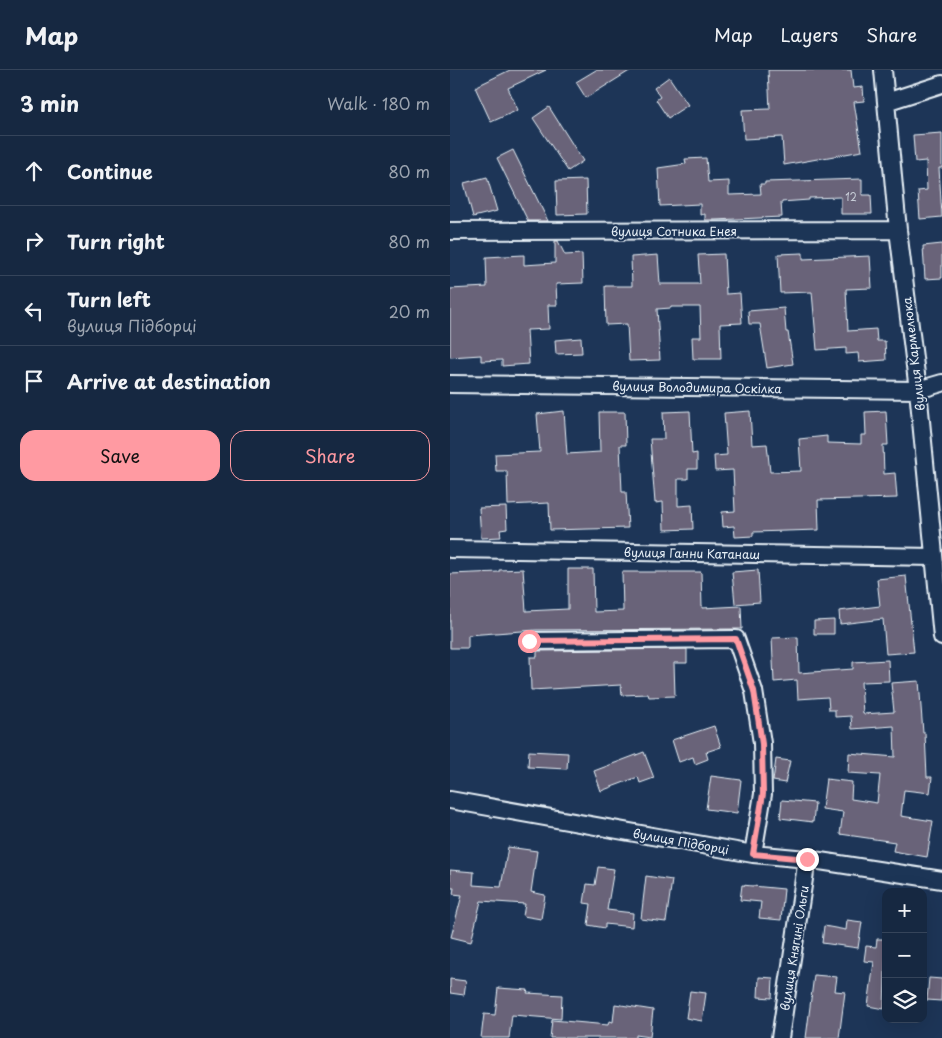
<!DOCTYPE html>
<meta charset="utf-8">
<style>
body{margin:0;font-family:"Playpen Sans",sans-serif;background:#23344c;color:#f1f3f6}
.controls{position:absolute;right:15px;bottom:15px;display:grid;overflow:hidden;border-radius:10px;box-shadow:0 5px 20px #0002}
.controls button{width:45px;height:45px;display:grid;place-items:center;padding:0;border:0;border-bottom:1px solid #35445a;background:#162841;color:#f1f3f6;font:25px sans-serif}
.stop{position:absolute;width:15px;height:15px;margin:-11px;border:4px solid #ff9aa2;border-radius:50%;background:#fff}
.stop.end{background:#ff9aa2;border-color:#fff;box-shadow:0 1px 5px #0008}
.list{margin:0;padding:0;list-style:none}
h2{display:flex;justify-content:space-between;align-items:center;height:65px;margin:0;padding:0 20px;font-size:21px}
h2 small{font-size:16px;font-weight:400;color:#9ea6b1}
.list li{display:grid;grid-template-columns:32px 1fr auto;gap:15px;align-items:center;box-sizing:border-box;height:70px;padding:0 20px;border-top:1px solid #35445a}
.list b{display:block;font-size:19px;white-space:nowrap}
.list p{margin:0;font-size:16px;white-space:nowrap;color:#9ea6b1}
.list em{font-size:16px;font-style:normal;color:#9ea6b1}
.actions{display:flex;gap:10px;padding:15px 20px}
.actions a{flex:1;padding:11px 0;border:1px solid #ff9aa2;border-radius:15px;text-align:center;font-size:18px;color:#ff9aa2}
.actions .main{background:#ff9aa2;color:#111}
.icon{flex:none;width:28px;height:28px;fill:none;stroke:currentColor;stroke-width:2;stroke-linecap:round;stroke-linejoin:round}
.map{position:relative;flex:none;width:492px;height:968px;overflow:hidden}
header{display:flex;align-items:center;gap:30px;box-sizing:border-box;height:70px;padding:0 25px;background:#162841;border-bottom:1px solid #35445a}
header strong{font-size:24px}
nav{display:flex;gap:28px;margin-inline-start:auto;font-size:18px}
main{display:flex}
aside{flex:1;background:#162841}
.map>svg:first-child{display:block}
</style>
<header>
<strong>Map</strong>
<nav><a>Map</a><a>Layers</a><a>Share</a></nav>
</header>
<main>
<aside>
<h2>3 min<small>Walk · 180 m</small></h2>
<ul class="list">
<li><svg class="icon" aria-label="ahead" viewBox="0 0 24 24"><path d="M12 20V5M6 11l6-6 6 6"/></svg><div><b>Continue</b></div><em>80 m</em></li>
<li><svg class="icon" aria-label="right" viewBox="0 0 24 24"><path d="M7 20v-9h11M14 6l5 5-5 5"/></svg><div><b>Turn right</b></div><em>80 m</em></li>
<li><svg class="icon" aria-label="left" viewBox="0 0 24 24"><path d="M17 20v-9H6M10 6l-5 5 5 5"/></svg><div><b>Turn left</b><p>вулиця Підборці</p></div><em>20 m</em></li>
<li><svg class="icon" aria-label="arrive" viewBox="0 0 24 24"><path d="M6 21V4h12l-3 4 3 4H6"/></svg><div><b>Arrive at destination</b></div></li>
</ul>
<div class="actions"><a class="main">Save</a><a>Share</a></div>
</aside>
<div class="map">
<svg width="492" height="968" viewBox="0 0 492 968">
<rect width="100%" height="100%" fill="#1d3557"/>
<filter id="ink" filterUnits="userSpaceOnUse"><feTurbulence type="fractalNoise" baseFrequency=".02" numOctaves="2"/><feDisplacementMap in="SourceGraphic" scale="10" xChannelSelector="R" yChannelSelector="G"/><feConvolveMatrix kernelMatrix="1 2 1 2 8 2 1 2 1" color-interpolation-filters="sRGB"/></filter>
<g filter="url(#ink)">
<!-- building -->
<path fill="#696479" stroke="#e8f1f8" d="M60 0H96L58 18 68 40 41 52 25 17Z
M146 0H181L136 28 126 12Z
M318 0H401L403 18 413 17 414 31 404 32 412 81 334 95 332 67 294 69 292 40 320 39Z
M219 7 238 35 218 48 206 30 210 27 204 18Z
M99 37 133 91 118 101 83 48Z
M492 63V98H489L492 147 470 149 468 121 477 120 476 91 465 92 463 65Z
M63 80 98 151H78L47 88Z
M256 88 258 112 279 111V125L311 124 310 114H315V112L412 109V125H421L422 144H391V127L359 128V130L331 132 332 147 264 150H255V144L250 145V134L210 136 208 98 236 94 235 89Z
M37 107 47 141 23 147 14 113Z
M136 110 137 144 107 145 106 111Z
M105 171H108L115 185 132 184 133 213 106 214 107 235H98L99 259 77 260 79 294 52 296V290L31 291V285L0 287V219L37 217 36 187 74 185V195L105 193Z
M492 174V208L475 209 473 176Z
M353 183V189L420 186 422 218 396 219 398 261 426 259 427 271H435L436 290 409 292 408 283 396 284V278L367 280 362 222 330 223 328 184Z
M274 184 276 224 290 223 292 253 270 254 271 289H243L242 267H251L250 237H221V238L207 239 210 290 179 291 177 254 156 255 155 216H182L181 187 208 185 210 214H250L248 185Z
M334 238 336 262H338L343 294 317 298 310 254H299L298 241Z
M131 268 132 283 106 284 105 270Z
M114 341 117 384 150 382 149 342H175L176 375H170L172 422H176L178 458 100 460 99 433 58 435 57 401H46L45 384 90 382 87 344Z
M240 341 242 384 247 383V399H238V409H228V436L242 435 243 459 214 460 213 432 205 433 200 369H214L213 342Z
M300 341 302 375 317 374 320 402 351 401 349 369 377 366V373L411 374V365H416L415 342 436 341 438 375H433L434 404 445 403 447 428 368 430 369 460 303 462V466L285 467 284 456 273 457 272 442 285 441 283 400 265 401 264 386 277 385 274 343Z
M56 437 57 459 50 460 51 467 31 468 29 438Z
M73 499 76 541 118 539V499H143L144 542 173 541 172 502H251L252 538 291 536 292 559 86 560 18 565V578H0V504L49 502V500Z
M308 500 310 532 285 534 282 502Z
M456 506 464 582 436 584 433 549 390 554 389 541 430 536 427 509Z
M384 550V564H364V551Z
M348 567 349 603 403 599V592L438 590 439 611 411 612 413 644 444 642 441 613 469 611 473 663H475L477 707H482L480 723 454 720 451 746 483 751 477 787 443 781 445 772 390 764 393 742 372 739 376 709 402 712 401 729 427 733 430 705 398 703 399 683 445 687 444 656 402 659 401 646 385 647V640H379L378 627 348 629 347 610 324 612 322 568Z
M237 579V593H224L225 626 199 627 198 624 172 625 171 615 81 620 80 587H87V581Z
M264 656 271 677 256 682 258 689 245 694 243 687 229 692 222 670Z
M79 681 118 683 117 699 78 697Z
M194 682 204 708 190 713 188 707 151 721 144 701Z
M326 689 340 691 335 713 323 711Z
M261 706 291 710 287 743 256 739Z
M332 730 365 733 363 752 330 748Z
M58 777 87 781 81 822 95 825 91 849 73 846 75 834 31 831 21 872 1 867 12 825 3 824 4 818H0V800L24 802 23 815 51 817Z
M148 797 164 799 157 840 183 843 182 857 155 854V858L138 855 141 834 134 833 137 814 145 815Z
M196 806 222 810 216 852 191 849Z
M292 815 334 819 331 850 309 848 311 832 290 830Z
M397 850 412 852 408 878 372 873 374 856 396 860Z
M427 869H436L434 939 418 936 424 892 414 891 416 876 426 877Z
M364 905 387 907 385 921 395 922 389 968H356Z
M309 907 323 908 322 928 308 927Z
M479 908 492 909 491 931 477 930Z
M0 909 16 911 14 925 0 923Z
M48 918 78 920 77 923 112 925 111 949 62 945 59 968H31L34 944 45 945Z
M240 921 256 923 252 951 236 948Z
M165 934 203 940 200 967 186 965V968H100L102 950 158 955 159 951 163 952Z"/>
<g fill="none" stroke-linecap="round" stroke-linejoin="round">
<defs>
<path id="street" d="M433 0 448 160 468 320 492 567
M436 32 492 14
M0 161 448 160
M0 314 468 320 492 313
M0 479 484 487
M79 571 286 569 304 621 312 673 313 724 303 784
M0 730 303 784 357 789 492 810
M330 968 357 789"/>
</defs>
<!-- street casing -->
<use href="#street" stroke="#e8f1f8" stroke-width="20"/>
<!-- street -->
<use href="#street" stroke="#1d3557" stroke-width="16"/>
</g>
</g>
<g fill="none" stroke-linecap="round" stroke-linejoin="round" filter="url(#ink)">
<!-- route -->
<path stroke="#ff9aa2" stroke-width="6" d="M79 571 286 569 304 621 312 674 313 724 303 784 357 789"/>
</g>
<g text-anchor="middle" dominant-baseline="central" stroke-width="4" stroke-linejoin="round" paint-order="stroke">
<!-- number labels -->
<g font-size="10" fill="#c8ced8">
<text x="401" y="126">12</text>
</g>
<!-- street labels -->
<g font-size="12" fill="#e8f1f8" stroke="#1d3557">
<text x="224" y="161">вулиця Сотника Енея</text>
<text transform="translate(463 284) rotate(-97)">вулиця Кармелюка</text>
<text transform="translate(247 317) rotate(1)">вулиця Володимира Оскілка</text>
<text transform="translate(242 483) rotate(1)">вулиця Ганни Катанаш</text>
<text transform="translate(231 771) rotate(10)">вулиця Підборці</text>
<text transform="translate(344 878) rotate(-81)">вулиця Княгині Ольги</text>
</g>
</g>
</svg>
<div class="controls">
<button>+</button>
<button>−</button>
<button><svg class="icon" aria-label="layers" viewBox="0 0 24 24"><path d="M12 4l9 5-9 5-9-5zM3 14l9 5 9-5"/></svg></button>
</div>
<div class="stop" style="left:79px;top:571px"></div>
<div class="stop end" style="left:357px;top:789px"></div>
</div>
</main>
